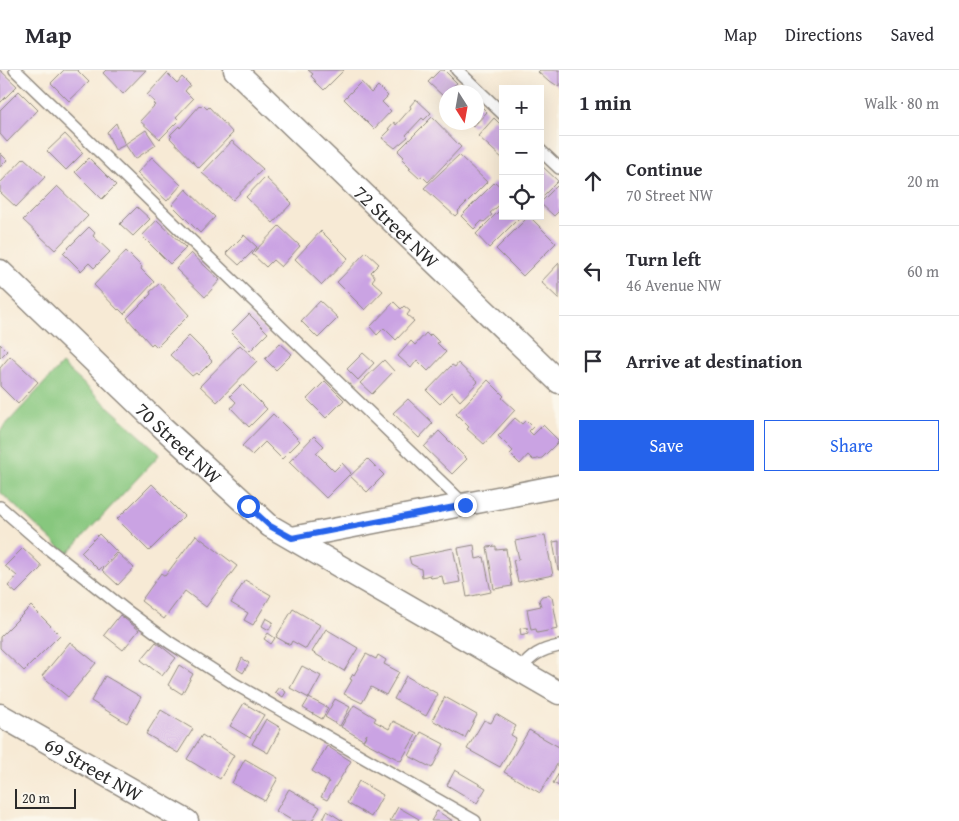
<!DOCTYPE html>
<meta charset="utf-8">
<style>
body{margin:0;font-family:"Gentium Book Plus",serif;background:#f2f2f3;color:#2b2b33}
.controls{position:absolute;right:15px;top:15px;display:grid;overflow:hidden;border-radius:0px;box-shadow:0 5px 20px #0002}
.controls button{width:45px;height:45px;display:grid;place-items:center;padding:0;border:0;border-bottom:1px solid #e1e1e2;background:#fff;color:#2b2b33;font:25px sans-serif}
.compass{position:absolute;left:439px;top:15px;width:45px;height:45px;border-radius:50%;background:#fff;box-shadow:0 5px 20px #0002;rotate:169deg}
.scale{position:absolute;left:15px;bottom:12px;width:61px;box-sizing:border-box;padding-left:5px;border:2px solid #2b2b2b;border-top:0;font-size:14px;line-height:18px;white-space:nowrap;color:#2b2b2b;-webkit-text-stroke:4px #fbf7ec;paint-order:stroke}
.stop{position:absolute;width:15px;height:15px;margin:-11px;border:4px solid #2563eb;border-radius:50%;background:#fff}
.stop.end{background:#2563eb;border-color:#fff;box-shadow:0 1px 5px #0008}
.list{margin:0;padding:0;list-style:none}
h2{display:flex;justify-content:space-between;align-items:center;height:65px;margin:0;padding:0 20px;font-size:21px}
h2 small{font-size:16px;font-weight:400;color:#7c7c81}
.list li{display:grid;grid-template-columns:32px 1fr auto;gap:15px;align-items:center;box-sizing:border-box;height:90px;padding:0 20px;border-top:1px solid #e1e1e2}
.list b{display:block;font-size:19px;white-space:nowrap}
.list p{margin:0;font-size:16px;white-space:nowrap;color:#7c7c81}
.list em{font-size:16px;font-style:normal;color:#7c7c81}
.actions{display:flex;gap:10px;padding:15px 20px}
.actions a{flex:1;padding:11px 0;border:1px solid #2563eb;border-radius:0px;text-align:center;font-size:18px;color:#2563eb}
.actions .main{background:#2563eb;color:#fff}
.icon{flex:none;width:28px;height:28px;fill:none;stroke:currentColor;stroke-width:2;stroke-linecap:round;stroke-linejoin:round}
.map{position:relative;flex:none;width:559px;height:751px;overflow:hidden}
header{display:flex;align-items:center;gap:30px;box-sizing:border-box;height:70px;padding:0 25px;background:#fff;border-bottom:1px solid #e1e1e2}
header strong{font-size:24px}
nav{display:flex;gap:28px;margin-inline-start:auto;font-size:18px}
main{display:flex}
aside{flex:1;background:#fff}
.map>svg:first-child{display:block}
</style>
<header>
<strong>Map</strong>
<nav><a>Map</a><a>Directions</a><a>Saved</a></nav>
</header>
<main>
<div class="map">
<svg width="559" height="751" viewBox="0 0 559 751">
<rect width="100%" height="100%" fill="#fbf7ec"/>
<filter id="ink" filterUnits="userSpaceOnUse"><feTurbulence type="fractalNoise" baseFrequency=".02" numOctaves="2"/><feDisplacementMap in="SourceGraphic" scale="10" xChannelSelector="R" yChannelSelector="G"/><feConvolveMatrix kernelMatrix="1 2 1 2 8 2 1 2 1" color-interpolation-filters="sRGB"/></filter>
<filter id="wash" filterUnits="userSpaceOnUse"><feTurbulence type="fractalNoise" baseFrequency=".0096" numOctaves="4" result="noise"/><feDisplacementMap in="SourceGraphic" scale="20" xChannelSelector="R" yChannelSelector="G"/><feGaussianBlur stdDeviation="1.12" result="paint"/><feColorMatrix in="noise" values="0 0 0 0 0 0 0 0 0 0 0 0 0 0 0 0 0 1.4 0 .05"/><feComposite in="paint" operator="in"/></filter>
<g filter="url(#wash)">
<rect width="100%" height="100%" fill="#f7ead5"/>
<!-- green -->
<path fill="#87c77e" stroke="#597954" d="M62 294 160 384 67 484 0 422V361Z"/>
<g id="blocks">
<!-- building -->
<path fill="#caa3e3" d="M0 0 17 16 0 33Z
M64 0H77L89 12 69 31 51 13Z
M106 0H146L123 24 103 3Z
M308 0H344L324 20 315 11V10L311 6 313 4Z
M440 0H444L457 13 447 22 444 27 428 12Z
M540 0H559V17L550 11 549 12 538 2Z
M167 3 177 13 182 7 190 15 185 21 193 29 176 47 179 50 160 69 140 51 155 35 153 34 155 32 147 25Z
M361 12 371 23 378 16 388 26 382 32 391 41 374 59 344 29Z
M462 18 467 22H457Z
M19 21 38 40 7 72 0 64V40Z
M416 29 431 43 424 50 422 48 406 65 408 67 395 78 382 68 390 60 388 59 394 52 396 55 411 38 410 36Z
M477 32 487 42 473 57 469 52H477Z
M200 35 201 36 203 35 207 39 209 37 233 63 199 98 170 68 172 66 170 65 179 56 180 58Z
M432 47 461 77 428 112 422 106 419 108 409 99 411 98 402 89 404 87 398 81Z
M494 48 503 57V89L478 66Z
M116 53 125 75 115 80 107 62Z
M146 60 156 75 135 89 125 74Z
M65 64 83 83 66 100 47 81Z
M232 71 263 99 233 130 202 103Z
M0 83 7 90 0 97Z
M459 85 487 112 458 141 459 142 455 146 424 118Z
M152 87 181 115 167 131 137 103Z
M24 88 45 107 16 137 0 122V113Z
M89 88 116 115 102 129 75 102Z
M542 96 558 111 540 129V98Z
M265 107 292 133 273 153 246 127Z
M495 112 503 119V132L490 143 492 145 484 152 482 151 474 159 461 146Z
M57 116 88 146 55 180 23 150Z
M557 116 559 118V141L554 146 540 133Z
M186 119 215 147 200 163 172 135Z
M137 137 150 149 133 166 120 154Z
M503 137V146H521L489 178 476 164Z
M529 146 556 173 523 206 496 179Z
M157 150 186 178 170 194 142 166Z
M279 156 300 176 281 197 273 190 266 197 252 184Z
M89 157 95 163 93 166 110 182 94 198 89 193 81 201 63 183Z
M321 161 348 188 322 215 295 189Z
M244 165 257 177 239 195 226 183Z
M126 181 142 197 141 199 154 212 124 244 119 239 118 240 94 215Z
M366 182 379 194 371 202 375 207 372 211 383 221 365 240 337 212Z
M191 183 220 210 205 227 176 199Z
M559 193V229L541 212Z
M160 213 189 245 157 277 153 273 151 275 127 248 151 224 150 222Z
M320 231 338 248 318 268 301 251Z
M394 232 401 239 404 236 410 241 407 245 414 251 396 270 384 258 377 265 370 257Z
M249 244 268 263 250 281 231 262Z
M426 263 429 266 431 264 439 272 437 273 446 282 428 301 417 290 411 298 398 286 411 271 415 275Z
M189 266 210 287 209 288 212 291 198 305 196 303 192 306 170 285Z
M280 273 292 284 276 300 265 289Z
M0 274 7 281 0 288Z
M240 275 257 291 217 332 200 316Z
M363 283 374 293 358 310 347 299Z
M10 286 38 312 18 334 0 316V298Z
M384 290 394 301 372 324 360 313Z
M458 293 478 312 460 331 452 322 440 334 427 321 452 295 455 297Z
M488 310 504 326 502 328 515 340 484 374 467 359 469 357 456 344Z
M325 311 344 330 326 348 307 329Z
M242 314 267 339 249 357 231 338 236 332 230 326Z
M408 329 433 353 419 368 393 343Z
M273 344 300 371 282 389 265 372 252 385 242 376Z
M515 348 522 354 526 350 533 357 529 361 533 365 543 355 559 371 542 388 533 390 528 385 520 394 510 384 513 381 498 366Z
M439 361 467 389 452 404 424 377Z
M314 366 324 376 316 383 334 401 342 393 351 403 326 428 289 392Z
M368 389 384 405 367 422 350 406Z
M152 414 184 446 149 481 117 449Z
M99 464 117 482 99 500 81 482Z
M196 465 237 496 206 537 185 521 164 549 141 531 161 503 165 506Z
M545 465 553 505 518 512 513 490 519 489 515 471Z
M559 471V500H558L553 472Z
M474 475 476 489 484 487 491 522 467 527 458 478Z
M496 476V480L506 479 512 516 494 519 487 477Z
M23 478 41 495V498L16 523 8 516 17 506 5 496Z
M453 478 460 512 444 515 442 506 431 508 430 505 422 507 421 499 411 494 409 487Z
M118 483 134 498 118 515 102 500Z
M245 510 271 525 253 555 244 550 248 543 231 533Z
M548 525 552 527 558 559 537 563 536 559 531 560 527 539 541 536 539 530 542 526Z
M31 536 60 565 24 601 0 578V567Z
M293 539 320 555 306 579 292 571 290 575 276 567Z
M120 545 139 560 123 580 104 565Z
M266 548 273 552 269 560 262 556Z
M527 557 528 563 521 565 520 559Z
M326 559 358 578 344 601 312 582Z
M268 563 275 568 271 574 264 569Z
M70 572 96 593 68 627 42 606Z
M156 572 176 588 162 606 141 590Z
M366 584 376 589 378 585 386 590 384 594 399 602 386 625 371 617 362 633 344 624 352 610 350 609 353 604 354 605Z
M242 588 249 593 243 603 237 599Z
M179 595 193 604 182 624 168 615Z
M302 596 321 606 309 628 328 638 322 649 303 638 309 628 290 618Z
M105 606 141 627 127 653 91 631Z
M406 606 438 624 426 646 394 629Z
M279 617 286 622 283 627 275 622Z
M445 627 477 645 465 668 432 650Z
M335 629 350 637 340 656 325 647Z
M244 633 264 645 250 668 230 656Z
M354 635 376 648 374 651 389 659 393 651 417 663 401 691 363 671 367 664 363 670 341 657Z
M161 640 193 659 178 683 146 664Z
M496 644 516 656 511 665 516 668 500 697 467 679 484 650 491 653Z
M266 649 281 658 268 683 252 674Z
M529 660 559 677V691L540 723 504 702Z
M421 662 444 674 432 698 409 686Z
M202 665 234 685 220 709 187 689Z
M327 676 351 691 327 730 321 727 329 712 312 701Z
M245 689 278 708 265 731 232 713Z
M455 700 486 718 477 733 447 715Z
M559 703V716L553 713Z
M359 711 383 725 371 747 347 733Z
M289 719 320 737 312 751H293L276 741Z
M398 737 419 749 418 751H390Z
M327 741 343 751H322Z
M437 741 453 751H431Z"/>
</g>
</g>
<g filter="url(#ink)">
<use href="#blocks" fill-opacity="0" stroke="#918a80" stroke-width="1"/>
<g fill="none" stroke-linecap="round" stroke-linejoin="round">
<defs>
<path id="lane" d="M15 0 465 435
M457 0 503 44
M540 80 559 98
M0 437 46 477 127 541 169 572 233 613 475 751
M519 600C533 585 539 580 559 576"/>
<g id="street">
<path id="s1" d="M235 0 559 312"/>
<path id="s2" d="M0 201 160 355 270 456 559 623"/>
<path d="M292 468 559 416"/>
<path id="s3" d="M0 645 187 751"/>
</g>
</defs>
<!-- lane casing -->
<use href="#lane" stroke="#918a80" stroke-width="14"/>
<!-- street casing -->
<use href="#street" stroke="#918a80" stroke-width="25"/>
<!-- lane -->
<use href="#lane" stroke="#fff" stroke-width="11"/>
<!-- street -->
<use href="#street" stroke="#fff" stroke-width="22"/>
</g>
</g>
<g fill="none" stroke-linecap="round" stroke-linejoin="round" filter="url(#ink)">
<!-- route -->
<path stroke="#2563eb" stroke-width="6" d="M248 436 270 456 292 468 465 435"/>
</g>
<g text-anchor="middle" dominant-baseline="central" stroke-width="4" stroke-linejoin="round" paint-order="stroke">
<!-- street labels -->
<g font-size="20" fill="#2b2b2b" stroke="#fbf7ec">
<text stroke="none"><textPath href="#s1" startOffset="225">72 Street NW</textPath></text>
<text stroke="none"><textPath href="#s2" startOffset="248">70 Street NW</textPath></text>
<text stroke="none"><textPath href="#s3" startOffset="108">69 Street NW</textPath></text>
</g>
</g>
</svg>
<div class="controls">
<button>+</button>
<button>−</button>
<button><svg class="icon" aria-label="locate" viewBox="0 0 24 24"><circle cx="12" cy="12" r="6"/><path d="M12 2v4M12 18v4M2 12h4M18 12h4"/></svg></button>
</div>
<svg class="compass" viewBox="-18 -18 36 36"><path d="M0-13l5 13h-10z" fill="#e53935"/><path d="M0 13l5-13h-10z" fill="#7c7c81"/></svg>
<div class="scale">20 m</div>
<div class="stop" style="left:248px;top:436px"></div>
<div class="stop end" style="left:465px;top:435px"></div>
</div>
<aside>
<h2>1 min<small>Walk · 80 m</small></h2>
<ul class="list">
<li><svg class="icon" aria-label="ahead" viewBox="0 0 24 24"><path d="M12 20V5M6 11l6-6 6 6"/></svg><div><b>Continue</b><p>70 Street NW</p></div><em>20 m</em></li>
<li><svg class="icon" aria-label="left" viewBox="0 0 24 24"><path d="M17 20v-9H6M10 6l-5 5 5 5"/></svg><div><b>Turn left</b><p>46 Avenue NW</p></div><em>60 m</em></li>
<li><svg class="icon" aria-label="arrive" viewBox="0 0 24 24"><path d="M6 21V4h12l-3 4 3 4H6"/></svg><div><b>Arrive at destination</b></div></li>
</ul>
<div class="actions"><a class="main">Save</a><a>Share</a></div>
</aside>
</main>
